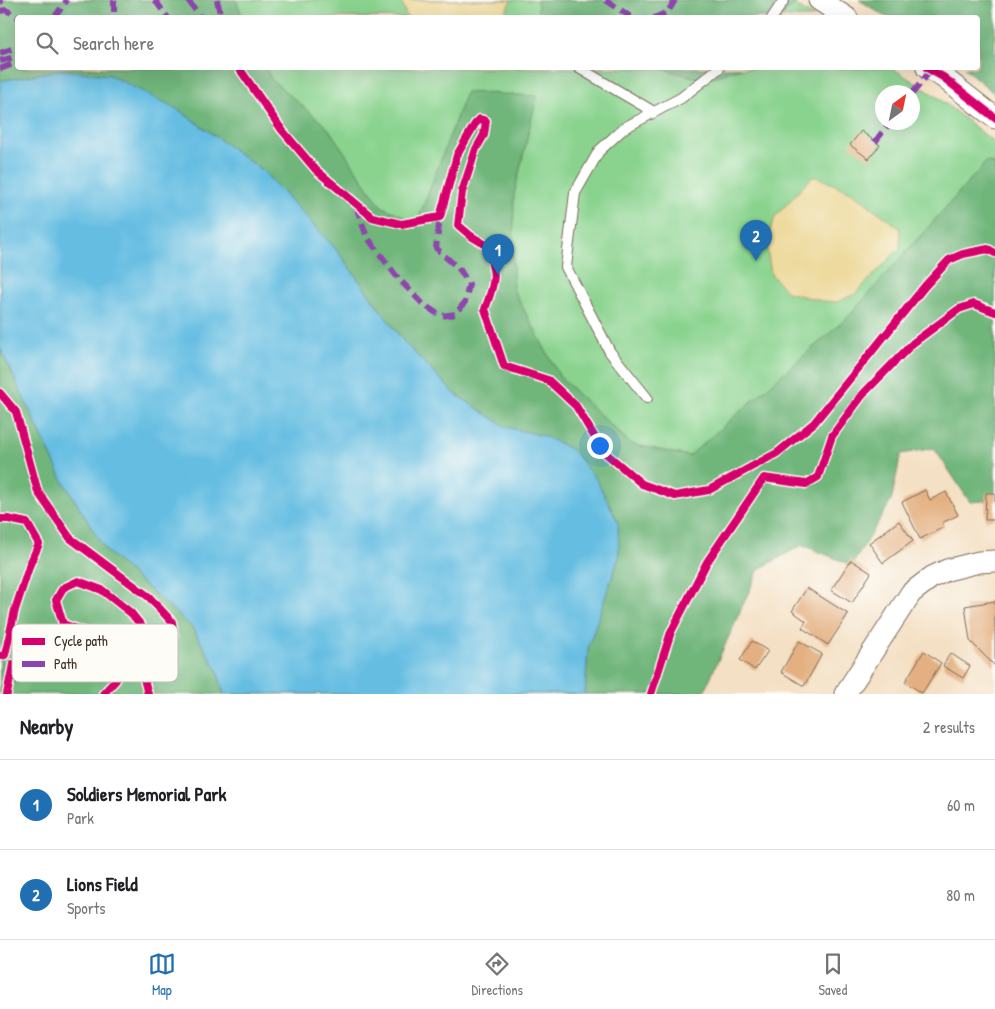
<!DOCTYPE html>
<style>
body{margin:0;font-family:"Patrick Hand",sans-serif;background:#f6f6f6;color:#202124}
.compass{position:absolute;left:875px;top:85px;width:45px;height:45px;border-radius:50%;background:#fff;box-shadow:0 5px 20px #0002;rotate:33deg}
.you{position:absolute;left:599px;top:445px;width:18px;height:18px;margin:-12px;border:4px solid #fff;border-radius:50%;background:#1a73e8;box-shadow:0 0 0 8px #1a73e833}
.badge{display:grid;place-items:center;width:32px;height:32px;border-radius:50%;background:#1f6fb2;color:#fff;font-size:16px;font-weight:700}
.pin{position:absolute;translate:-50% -41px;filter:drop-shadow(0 1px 2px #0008)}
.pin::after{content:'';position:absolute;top:26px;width:18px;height:15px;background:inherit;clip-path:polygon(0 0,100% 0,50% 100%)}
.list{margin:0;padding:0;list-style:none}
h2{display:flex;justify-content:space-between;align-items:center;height:65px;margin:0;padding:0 20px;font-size:21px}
h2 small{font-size:16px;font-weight:400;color:#757577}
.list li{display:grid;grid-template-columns:32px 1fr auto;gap:15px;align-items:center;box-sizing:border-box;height:90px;padding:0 20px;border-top:1px solid #e0e0e0}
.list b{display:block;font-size:19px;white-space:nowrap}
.list p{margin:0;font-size:16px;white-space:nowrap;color:#757577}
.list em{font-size:16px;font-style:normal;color:#757577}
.icon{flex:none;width:28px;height:28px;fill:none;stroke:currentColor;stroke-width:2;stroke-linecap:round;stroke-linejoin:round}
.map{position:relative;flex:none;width:995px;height:694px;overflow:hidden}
.search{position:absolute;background:#fff;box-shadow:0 5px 20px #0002;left:15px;right:15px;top:15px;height:55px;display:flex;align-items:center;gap:12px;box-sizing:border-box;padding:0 18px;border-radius:5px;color:#757577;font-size:19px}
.sheet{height:245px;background:#fff}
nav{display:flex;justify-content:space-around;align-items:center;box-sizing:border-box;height:70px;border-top:1px solid #e0e0e0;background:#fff;font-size:14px;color:#757577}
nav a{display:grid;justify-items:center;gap:2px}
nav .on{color:#1f6fb2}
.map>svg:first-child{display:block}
</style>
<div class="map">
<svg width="995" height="694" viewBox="0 0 995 694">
<rect width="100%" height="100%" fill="#fdfcf7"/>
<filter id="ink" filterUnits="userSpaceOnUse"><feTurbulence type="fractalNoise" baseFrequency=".02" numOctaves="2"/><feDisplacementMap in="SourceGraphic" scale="10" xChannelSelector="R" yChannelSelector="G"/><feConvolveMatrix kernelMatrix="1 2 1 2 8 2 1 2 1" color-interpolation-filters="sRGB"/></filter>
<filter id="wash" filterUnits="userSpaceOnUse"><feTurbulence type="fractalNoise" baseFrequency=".0096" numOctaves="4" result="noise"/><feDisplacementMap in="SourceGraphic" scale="20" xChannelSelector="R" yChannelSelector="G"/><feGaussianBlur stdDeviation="1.12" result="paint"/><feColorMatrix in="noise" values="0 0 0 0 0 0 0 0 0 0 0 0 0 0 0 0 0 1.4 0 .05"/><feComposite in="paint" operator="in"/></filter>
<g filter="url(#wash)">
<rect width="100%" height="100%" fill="#f4e0c4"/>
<!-- green -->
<path fill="#8ad38f" stroke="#627e56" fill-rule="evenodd" d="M0 0H787L814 17 18 18V68H892L937 97 995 143V437L904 407 717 582 687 694H0ZM882 92H912V122H882Z"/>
<!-- forest -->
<path fill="#6fb57a" stroke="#55704c" d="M0 0H236L243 17 18 18V68H266L271 79 328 128 381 206 417 223 466 92 537 96 514 195 513 289 560 377 631 444 689 456 848 317 987 161 995 165V500L970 502 934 448 901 454 891 501 852 565 802 545 759 569 703 694H585L588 648 619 557 618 522 596 479 544 436 506 427 454 393 404 342 335 248 263 171 179 110 61 70 0 81Z
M537 0H794L797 2 781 17 539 18Z
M859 0H995V94L964 68H978V18L886 17Z
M658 68H741L705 80Z
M0 348 62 479 106 551 192 627 217 670 224 694H0Z"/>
<!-- sand -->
<path fill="#eeda9e" stroke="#94825e" d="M401 0H511L503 17 407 18Z
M812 177H817L851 192 900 228V248L855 294 837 302 822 301 787 292 771 274 766 242 775 217Z"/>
<!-- water -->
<path fill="#65bde2" stroke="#507480" d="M61 70 110 75 179 110 263 171 335 248 404 342 454 393 506 427 544 436 571 449 596 479 618 522 619 557 588 648 585 694H224L217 670 192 627 106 551 62 479 0 348V81Z"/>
<g id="blocks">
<!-- building -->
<path fill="#e4b081" d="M861 131 880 145 869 159 850 145Z
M925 490 930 500 946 492 958 515 942 523 944 527 920 539 902 502Z
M986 493H995V520H985Z
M899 521 913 541 883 563 869 543Z
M851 560 871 573 852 603 831 590Z
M807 588 848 614 828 645 802 628 806 621 792 611Z
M995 601V666L970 641 965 606Z
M752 641 768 651 755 670 740 660Z
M799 641 822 654 804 686 781 672Z
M924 651 941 663 922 693 905 682Z
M950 653 970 666 963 678 943 666Z"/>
</g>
</g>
<g filter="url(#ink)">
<use href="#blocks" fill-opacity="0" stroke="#7c6a58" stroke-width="1"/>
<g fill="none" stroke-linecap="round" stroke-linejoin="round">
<defs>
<path id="service" d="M772 18 784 0
M579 68 654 112
M647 398 610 352 566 267 575 193 599 151 624 128 681 98 719 68"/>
<path id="minor" d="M819 0 847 18
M927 68 943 77 995 118
M845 694 911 593 932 577 947 570 979 562 995 561"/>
</defs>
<!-- service casing -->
<use href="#service" stroke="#7c6a58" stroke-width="12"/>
<!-- minor casing -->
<use href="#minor" stroke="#7c6a58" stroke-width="23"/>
<!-- service -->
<use href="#service" stroke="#fff" stroke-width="10"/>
<!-- minor -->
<use href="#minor" stroke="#fff" stroke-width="21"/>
<!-- quiet -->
<path stroke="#8e44ad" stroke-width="6" stroke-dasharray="12 6" stroke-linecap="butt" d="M114 0V12L115 18
M155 0 168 18
M188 0 201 18
M217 0 221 18
M606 0 632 18
M0 3 2 0
M0 11 6 10 20 18
M54 18 67 0
M654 18 668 12 675 0
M0 53 18 47
M0 61 18 56
M0 69 18 62
M912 94 931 70
M875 142 890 122
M356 206 367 237 398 278 424 305 441 316 456 314 465 302 469 284 460 270 436 248 440 217"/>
<defs>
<path id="cycleway" d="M239 68 282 130 316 170 372 217 401 224 440 217 457 155 475 124 480 119 486 121 484 135 476 149 462 192 458 225 471 236 486 245C497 274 496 280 485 309L504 366 548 380 576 406 603 451 642 484 675 496 709 490 777 453 814 423 925 286 949 260 963 254 988 249 995 253
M927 68 943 77 995 118
M0 393 16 412 38 492 70 538 149 597 172 622 174 637 171 643 154 650 144 629 131 613 102 590 78 581 63 588 56 600 63 624 91 634 140 664 148 694
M0 519H8L27 523 39 544 30 564 15 610 5 655 0 656
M7 694 13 664 101 662 115 668 116 680 103 694
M651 694 671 632 707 562 764 478 806 484 818 477 832 436 864 393 913 343 959 309 974 304 995 312"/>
</defs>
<!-- cycleway casing -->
<use href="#cycleway" stroke="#fdfcf7" stroke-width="11"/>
<!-- cycleway -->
<use href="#cycleway" stroke="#d6006c" stroke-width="8"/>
</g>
</g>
<!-- legend -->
<rect x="12" y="624" width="166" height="58" rx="8" fill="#fdfcf7" stroke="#c3bdb6" stroke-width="1"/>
<rect x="22" y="638" width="23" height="7" fill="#d6006c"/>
<rect x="22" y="661" width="23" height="6" fill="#8e44ad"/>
<g font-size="14" fill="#3b2a1e">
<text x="54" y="646">Cycle path</text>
<text x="54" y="669">Path</text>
</g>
</svg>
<svg class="compass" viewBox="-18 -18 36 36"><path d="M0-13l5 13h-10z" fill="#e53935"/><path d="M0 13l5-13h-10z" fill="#757577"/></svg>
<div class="you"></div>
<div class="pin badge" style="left:498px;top:275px">1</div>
<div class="pin badge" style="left:756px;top:261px">2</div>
<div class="search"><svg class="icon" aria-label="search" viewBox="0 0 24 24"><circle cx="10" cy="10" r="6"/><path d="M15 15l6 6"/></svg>Search here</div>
</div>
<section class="sheet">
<h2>Nearby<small>2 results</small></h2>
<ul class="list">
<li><span class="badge">1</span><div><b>Soldiers Memorial Park</b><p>Park</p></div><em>60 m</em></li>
<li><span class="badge">2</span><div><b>Lions Field</b><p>Sports</p></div><em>80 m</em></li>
</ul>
</section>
<nav>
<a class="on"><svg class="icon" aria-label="map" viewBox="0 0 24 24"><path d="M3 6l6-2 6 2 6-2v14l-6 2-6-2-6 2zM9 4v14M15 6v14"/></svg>Map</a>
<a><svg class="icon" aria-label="directions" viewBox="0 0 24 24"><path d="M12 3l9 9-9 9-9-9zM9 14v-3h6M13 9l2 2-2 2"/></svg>Directions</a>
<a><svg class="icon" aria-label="saved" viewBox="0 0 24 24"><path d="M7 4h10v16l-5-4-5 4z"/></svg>Saved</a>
</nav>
